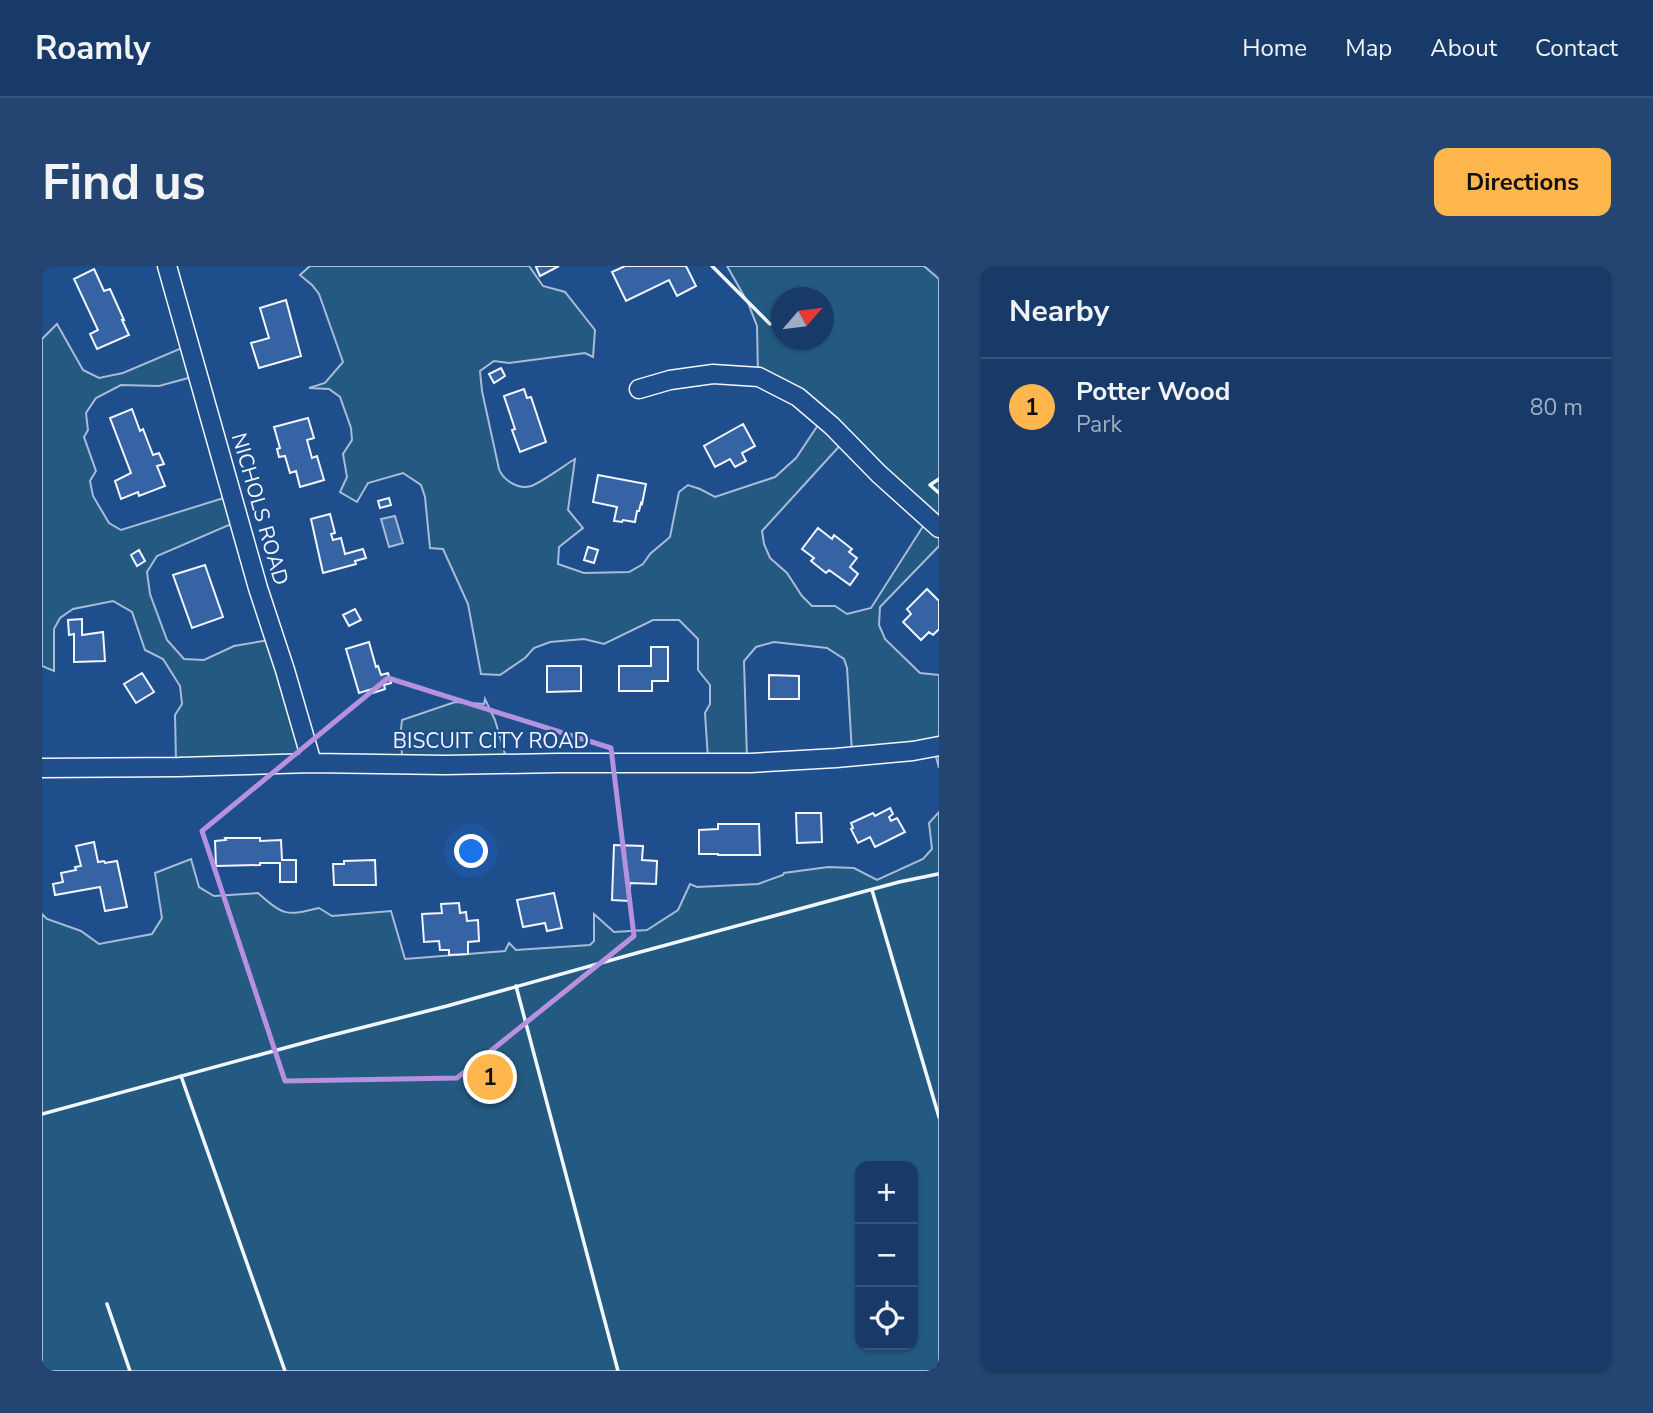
<!DOCTYPE html>
<meta charset="utf-8">
<style>
body{margin:0;font-family:"Nunito Sans",sans-serif;background:#244571;color:#f1f3f6}
.controls{position:absolute;right:21px;bottom:21px;display:grid;overflow:hidden;border-radius:14px;box-shadow:0 2px 5px #0004}
.controls button{width:63px;height:63px;display:grid;place-items:center;padding:0;border:0;border-bottom:2px solid #36547d;background:#173a69;color:#f1f3f6;font:35px sans-serif}
.compass{position:absolute;left:729px;top:21px;width:63px;height:63px;border-radius:50%;background:#173a69;box-shadow:0 2px 5px #0004;rotate:62deg}
.you{position:absolute;left:430px;top:586px;width:24px;height:24px;margin:-18px;border:5px solid #fff;border-radius:50%;background:#1a73e8;box-shadow:0 0 0 10px #1a73e833}
.badge{display:grid;place-items:center;width:46px;height:46px;border-radius:50%;background:#ffb74d;color:#111;font-size:23px;font-weight:700}
.pin{position:absolute;translate:-50% -50%;border:4px solid #fff;box-shadow:0 2px 7px #0006}
.list{margin:0;padding:0;list-style:none}
h2{display:flex;justify-content:space-between;align-items:center;height:91px;margin:0;padding:0 28px;font-size:30px}
h2 small{font-size:23px;font-weight:400;color:#9eadc0}
.list li{display:grid;grid-template-columns:46px 1fr auto;gap:21px;align-items:center;box-sizing:border-box;height:98px;padding:0 28px;border-top:2px solid #36547d}
.list b{display:block;font-size:26px;white-space:nowrap}
.list p{margin:0;font-size:23px;white-space:nowrap;color:#9eadc0}
.list em{font-size:23px;font-style:normal;color:#9eadc0}
.icon{flex:none;width:38px;height:38px;fill:none;stroke:currentColor;stroke-width:2;stroke-linecap:round;stroke-linejoin:round}
.map{position:relative;flex:none;width:897px;height:1105px;overflow:hidden;border-radius:14px}
header{display:flex;align-items:center;gap:42px;box-sizing:border-box;height:98px;padding:0 35px;background:#173a69;border-bottom:2px solid #36547d}
header strong{font-size:33px}
nav{display:flex;gap:38px;margin-inline-start:auto;font-size:24px}
.intro{display:flex;align-items:center;justify-content:space-between;box-sizing:border-box;height:168px;padding:0 42px}
h1{margin:0;font-size:49px}
.button{padding:18px 32px;border-radius:14px;background:#ffb74d;color:#111;font-size:24px;font-weight:700}
main{display:flex;gap:42px;padding:0 42px}
aside{flex:1;background:#173a69;border-radius:14px;box-shadow:0 2px 5px #0004}
.map>svg:first-child{display:block}
</style>
<header>
<strong>Roamly</strong>
<nav><a>Home</a><a>Map</a><a>About</a><a>Contact</a></nav>
</header>
<div class="intro"><h1>Find us</h1><a class="button">Directions</a></div>
<main>
<div class="map">
<svg width="897" height="1105" viewBox="0 0 897 1105">
<rect width="100%" height="100%" fill="#1f4e8c"/>
<!-- green -->
<path fill="#245a82" stroke="#a8bbd7" stroke-width="2" fill-rule="evenodd" d="M268 0H487L501 20 523 26 553 64 551 91 543 87 467 97 452 95 438 105 440 125 457 203C461 214 476 224 489 220 497 218 523 199 533 193L526 244 541 262 517 281 516 298 542 307 587 306 601 298 608 288 628 271 637 226 646 219 658 223 673 231 733 211 754 192 780 153 716 109 715 60 706 37 685 0H882L897 13V280L838 341 837 359 843 373 878 407 897 409V502L892 483 810 487 805 402 802 393 785 382 732 376 714 381 702 395 705 492 666 493 663 447 668 438V419L656 404V373L637 354H611L562 378 542 373 508 376 492 382 483 392 458 409 439 408 426 338 401 283 388 282 383 231 379 219 361 207 326 217 315 236 298 226 305 211 301 188 310 174 309 162 298 131 287 123 267 122 283 117 301 96 277 28 270 19 258 9ZM740 32H782V74H740ZM803 174 887 251 829 342 805 348 793 340H770L760 330 745 307 728 292 722 278 720 265Z
M15 58 41 104 57 112 81 107 142 81 150 111 117 120 79 119 54 132 44 147 46 164 42 171 54 205 48 215 51 230 67 257 79 264 188 230 194 256 115 290 105 306 108 328 125 374 142 393 162 394 192 380 233 373 270 489 134 495 133 449 140 438 138 420 121 393 103 384 90 346 71 335 31 343 18 352 12 363V405L0 400V73Z
M443 433 453 454 465 495 360 494 359 463 360 454 413 436 442 438Z
M897 546V1105H0V648L5 653 39 665 57 678 110 668 120 652 113 607 149 593 157 621 172 630 216 627C242 650 244 650 277 642L290 650 349 645 363 693 463 685 467 677 474 684 548 679 552 675V648L572 666 605 664 636 644 648 618 655 621 716 618 741 609 742 607 786 601 812 602 835 614 881 593 890 583 887 557ZM818 900H871V1079H818Z"/>
<!-- water -->
<path fill="#3b69a3" stroke="#a8bbd7" stroke-width="2" d="M353 250 361 277 347 281 339 253Z"/>
<!-- building -->
<path fill="#3563a3" stroke="#f2f6ff" stroke-width="2" d="M497 0H517L498 10 494 1Z
M583 0H644L654 20 635 30 627 14 584 35 570 6Z
M52 3 62 25 68 23 82 54H80L87 69 55 83 48 68 56 64 32 13Z
M244 34 259 90 217 102 209 77 227 72 218 42Z
M459 102 463 110 452 117 447 108Z
M482 123 485 132 489 131 504 176 478 186 470 164 473 163 462 130Z
M90 143 98 165 101 163 111 189 117 187 122 198 115 200 123 220 97 230 96 226 79 233 73 215 89 207 68 152Z
M266 152 272 172 265 174 270 192 275 190 282 214 258 221 254 205 248 207 243 190 237 191 235 183 238 182 232 161Z
M701 158 713 180 700 187 704 195 693 201 688 193 673 201 662 180Z
M556 209 604 218 600 238 599 237 597 245H595L593 256 581 254 580 256 572 255 575 241 551 236Z
M347 232 349 239 338 242 336 235Z
M288 248 293 267 289 268 291 274 299 272 303 288 321 283 324 292 313 295 314 298 281 307 269 253Z
M776 262 790 273 792 269 810 283 807 286 815 292 808 301 816 308 808 319 787 304 784 307 769 295 772 292 760 283Z
M546 281 556 284 552 297 542 294Z
M97 284 103 295 95 300 89 289Z
M163 299 181 351 150 362 131 309Z
M885 323 897 335V363L891 369 887 366 879 374 861 356 869 348 865 343Z
M313 343 319 354 307 360 301 349Z
M40 353V369L61 366 63 395 32 396V368L27 369 26 354Z
M327 376 334 401 336 400 339 409 346 407 349 417 342 419 343 423 331 427 330 423 317 427 304 383Z
M609 381H626V415H610V425H577V400H609Z
M505 400H539V425L505 426Z
M100 407 112 426 94 437 82 418Z
M727 409 757 410V433H727Z
M848 542 851 548 847 551 849 555 855 552 863 566 833 581 828 571 816 577 809 563 811 562 809 557 831 547 833 550Z
M754 547H779L780 576 755 577Z
M676 558H717L718 589H676V588H657V564L676 563Z
M183 572H218V575L239 574 240 594H254V616H238V597H218V599L174 600 173 575 184 574Z
M52 576 56 596 62 595 63 597 75 595 85 641 63 645 58 621 13 629 11 618 21 616 19 607 34 604 33 601 39 600 34 580Z
M572 579 601 580 600 594 615 595 614 618 588 617 587 635 570 634Z
M333 594 334 619H292L291 598H302V595Z
M512 627 520 662 505 665 503 657 481 661 475 634Z
M417 637 418 647 424 646 425 655 436 654 437 675 426 676V688L407 689V684H398L397 675 382 676 380 648 400 647 399 638Z"/>
<g fill="none" stroke-linecap="round" stroke-linejoin="round">
<defs>
<path id="minor" d="M125 0 216 322 243 404 270 497
M597 123 628 114 671 108 717 111 756 131 790 160 837 208 897 262
M0 502 137 501 270 497 403 499 516 497H709L794 492 871 485 897 480"/>
</defs>
<!-- minor casing -->
<use href="#minor" stroke="#f2f6ff" stroke-width="21"/>
<!-- minor -->
<use href="#minor" stroke="#1f4e8c" stroke-width="18"/>
<!-- wall -->
<path stroke="#f2f6ff" stroke-width="3.5" d="M670 0 728 58
M897 213 888 219 897 227
M830 624 897 851
M474 720 576 1105
M139 810 243 1105
M0 848 283 771 405 740 591 688 857 616 896 608
M65 1038 88 1105"/>
</g>
<!-- marked area -->
<path fill="none" stroke="#b691df" stroke-width="5" stroke-linejoin="round" d="M346 412 569 482 592 670 415 812 243 815 160 565Z"/>
<g text-anchor="middle" dominant-baseline="central" stroke-width="5" stroke-linejoin="round" paint-order="stroke">
<!-- street labels -->
<g font-size="21" fill="#f2f6ff" stroke="#1f4e8c">
<text transform="translate(218 243) rotate(74)">NICHOLS ROAD</text>
<text x="449" y="475">BISCUIT CITY ROAD</text>
</g>
</g>
</svg>
<div class="controls">
<button>+</button>
<button>−</button>
<button><svg class="icon" aria-label="locate" viewBox="0 0 24 24"><circle cx="12" cy="12" r="6"/><path d="M12 2v4M12 18v4M2 12h4M18 12h4"/></svg></button>
</div>
<svg class="compass" viewBox="-18 -18 36 36"><path d="M0-13l5 13h-10z" fill="#e53935"/><path d="M0 13l5-13h-10z" fill="#9eadc0"/></svg>
<div class="you"></div>
<div class="pin badge" style="left:448px;top:811px">1</div>
</div>
<aside>
<h2>Nearby<small></small></h2>
<ul class="list">
<li><span class="badge">1</span><div><b>Potter Wood</b><p>Park</p></div><em>80 m</em></li>
</ul>
</aside>
</main>
